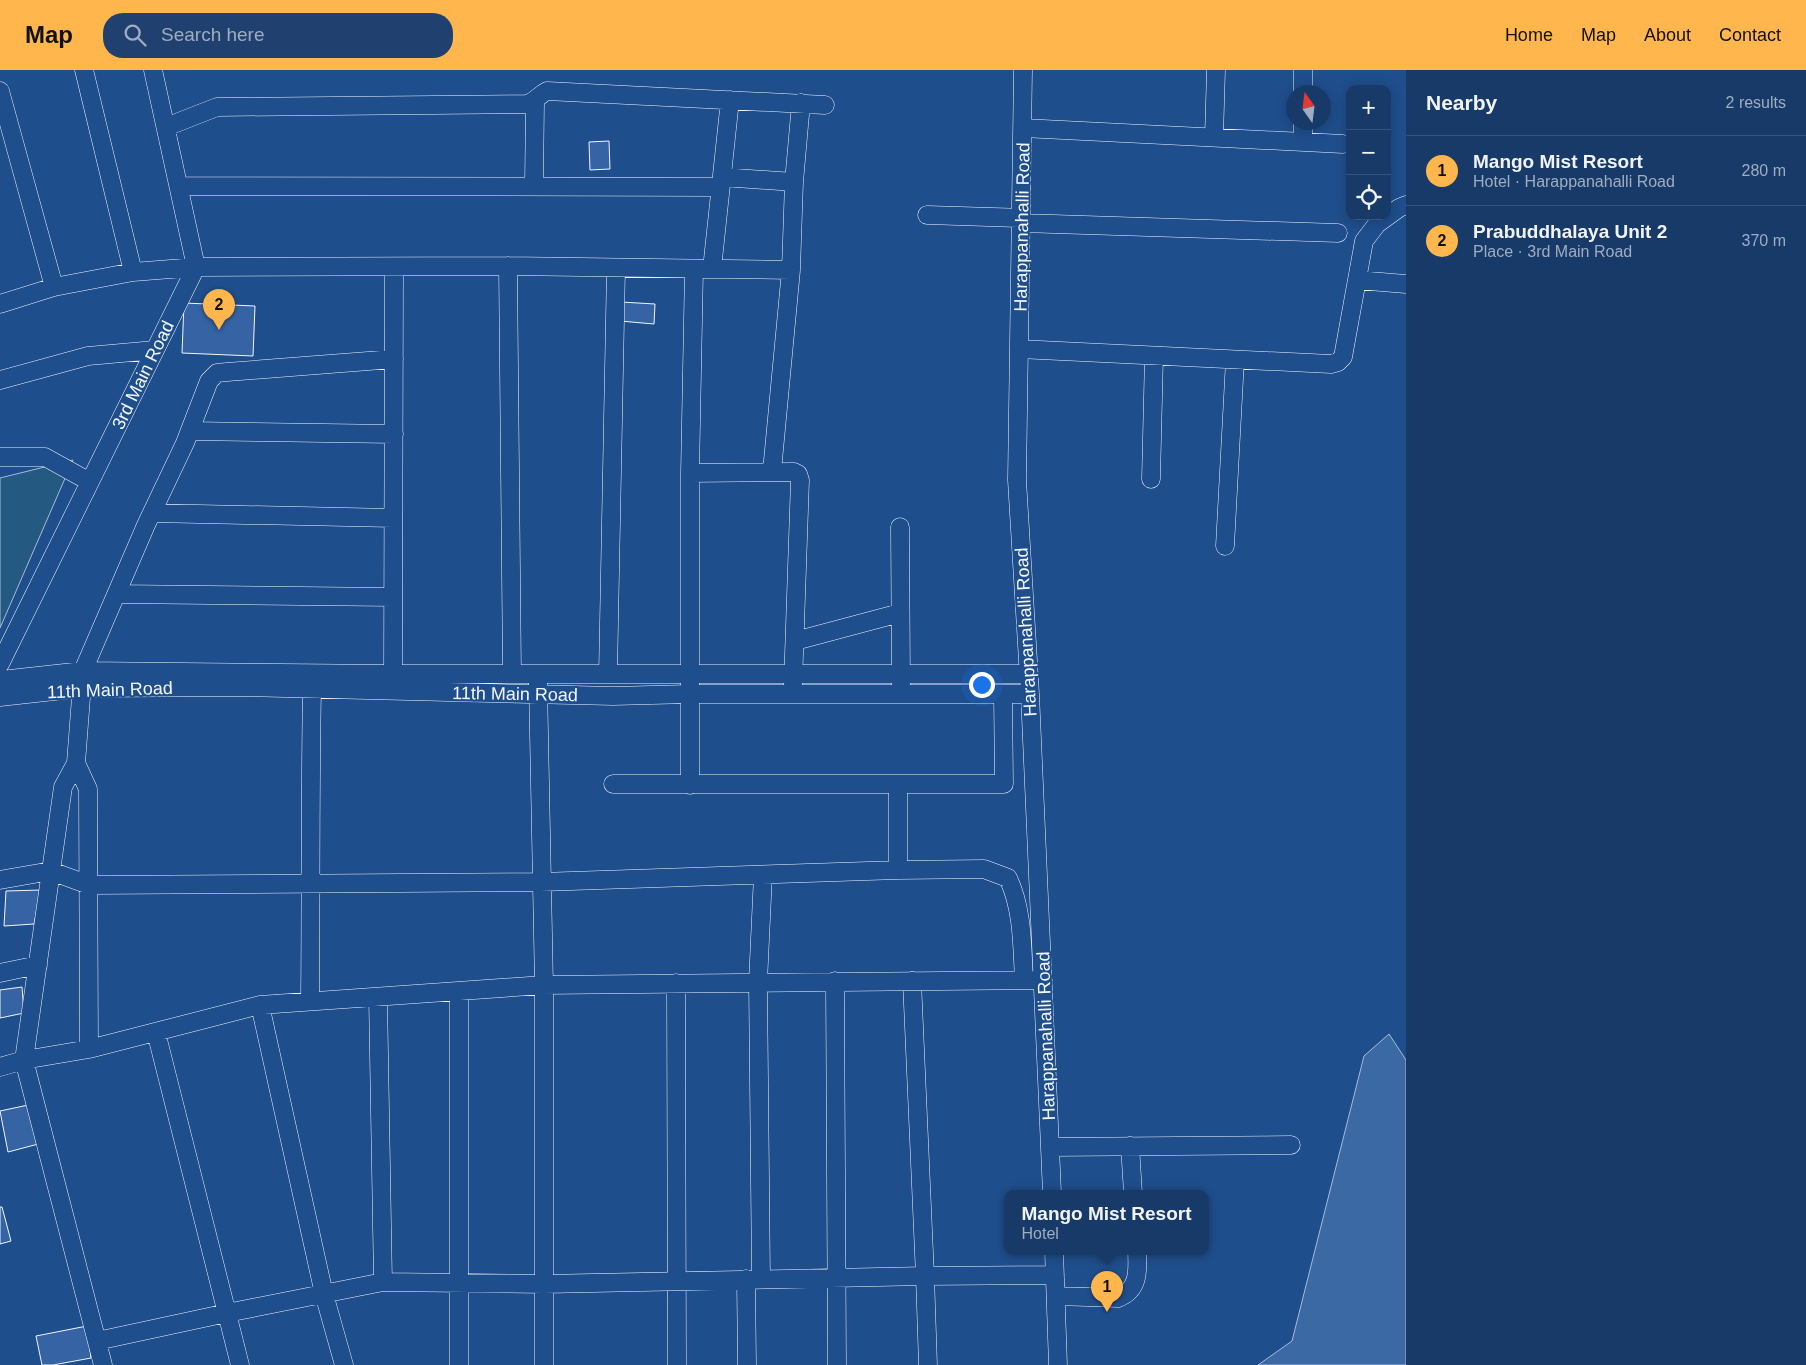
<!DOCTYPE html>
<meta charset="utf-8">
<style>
body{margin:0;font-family:Arial,sans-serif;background:#20416f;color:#f1f3f6}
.controls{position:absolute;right:15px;top:15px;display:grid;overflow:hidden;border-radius:10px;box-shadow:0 2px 12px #0003}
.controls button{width:45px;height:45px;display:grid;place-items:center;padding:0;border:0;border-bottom:1px solid #36547d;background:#173a69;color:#f1f3f6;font:25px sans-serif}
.compass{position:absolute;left:1286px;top:15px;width:45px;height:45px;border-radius:50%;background:#173a69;box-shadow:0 2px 12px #0003;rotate:346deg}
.you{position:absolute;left:981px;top:614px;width:18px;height:18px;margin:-12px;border:4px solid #fff;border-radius:50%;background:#1a73e8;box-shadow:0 0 0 8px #1a73e833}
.badge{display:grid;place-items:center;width:32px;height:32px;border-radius:50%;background:#ffb74d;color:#111;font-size:16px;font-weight:700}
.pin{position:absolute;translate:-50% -41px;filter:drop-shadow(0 1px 2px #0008)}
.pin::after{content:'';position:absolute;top:26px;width:18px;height:15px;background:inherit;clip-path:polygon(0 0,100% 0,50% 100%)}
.popup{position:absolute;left:1004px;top:1120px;width:205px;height:65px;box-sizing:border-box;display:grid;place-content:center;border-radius:10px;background:#173a69;filter:drop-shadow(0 1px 4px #0005);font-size:16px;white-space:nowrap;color:#9eadc0}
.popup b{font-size:19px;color:#f1f3f6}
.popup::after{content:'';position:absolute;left:50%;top:100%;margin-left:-10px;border:10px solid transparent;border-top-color:#173a69}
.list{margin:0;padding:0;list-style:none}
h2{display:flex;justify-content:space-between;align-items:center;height:65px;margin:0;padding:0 20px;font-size:21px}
h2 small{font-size:16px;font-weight:400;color:#9eadc0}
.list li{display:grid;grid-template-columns:32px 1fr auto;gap:15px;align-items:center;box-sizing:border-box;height:70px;padding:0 20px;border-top:1px solid #36547d}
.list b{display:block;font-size:19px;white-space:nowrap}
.list p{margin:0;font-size:16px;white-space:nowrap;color:#9eadc0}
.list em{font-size:16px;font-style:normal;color:#9eadc0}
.icon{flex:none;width:28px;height:28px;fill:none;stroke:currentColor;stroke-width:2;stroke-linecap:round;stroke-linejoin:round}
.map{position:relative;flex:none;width:1406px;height:1295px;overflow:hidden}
header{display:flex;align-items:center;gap:30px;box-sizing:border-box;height:70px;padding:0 25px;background:#ffb74d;color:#111}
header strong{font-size:24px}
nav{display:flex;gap:28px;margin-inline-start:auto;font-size:18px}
.search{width:350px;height:45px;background:#20416f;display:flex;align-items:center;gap:12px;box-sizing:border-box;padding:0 18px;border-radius:20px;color:#9eadc0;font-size:19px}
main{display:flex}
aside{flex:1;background:#173a69}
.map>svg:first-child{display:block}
</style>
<header>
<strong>Map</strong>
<div class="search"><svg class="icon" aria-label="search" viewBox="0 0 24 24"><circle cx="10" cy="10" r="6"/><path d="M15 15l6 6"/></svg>Search here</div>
<nav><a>Home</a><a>Map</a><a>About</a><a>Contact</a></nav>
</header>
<main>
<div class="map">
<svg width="1406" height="1295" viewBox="0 0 1406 1295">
<rect width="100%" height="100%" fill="#1f4e8c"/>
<!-- green -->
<path fill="#245a82" stroke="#a8bbd7" d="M73 390 0 558V408Z"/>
<!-- water -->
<path fill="#3b69a3" stroke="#a8bbd7" d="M1389 964 1406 990V1295H1258L1292 1271 1364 986Z"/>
<!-- building -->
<path fill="#3563a3" stroke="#f2f6ff" d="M609 71 610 99 590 100 589 72Z
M621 232 655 234 654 254 620 251Z
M184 233 255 236 253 286 182 283Z
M41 820 34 854 4 856 6 821Z
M22 917 24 943 0 948V920Z
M33 1034 42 1073 8 1082 0 1041Z
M0 1137H2L11 1171 0 1174Z
M87 1256 91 1288 53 1295H42L36 1266Z"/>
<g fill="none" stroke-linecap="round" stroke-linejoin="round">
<defs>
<path id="minor" d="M84 0 133 202
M1023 0 1017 410 1030 624 1052 1123
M1303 0V22
M0 21 54 217
M1303 52V72
M166 57 217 37 527 34C536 31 539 25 547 21L825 35
M1023 58 1343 74
M1214 67 1216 0
M722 107 794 112
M179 116 720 117
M534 116 535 32
M927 145 1022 148
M1022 153 1338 163
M508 196 512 604
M712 199 730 30
M1357 210 1406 214
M0 234 54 217 133 202 196 197 508 196 791 200
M1019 279 1331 294 1338 292 1343 287 1364 171 1377 154 1399 138 1406 135
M0 310 88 286 155 280
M190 361 394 364
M0 387H45L90 412
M772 401 791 200 794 112 801 33
M690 403 794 402 798 404 800 410 793 614
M1151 409 1154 286
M152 443 393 448
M900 457 901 614
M1225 476 1235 290
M116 524 393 527
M795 571 900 543
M0 594 196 197 153 0
M608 604 616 198
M0 610 83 601 393 604H1029
M538 613 544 915V1295
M393 616 394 198
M0 627 81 618 239 617 613 626 690 624H1030
M613 714H1004L1003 624
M690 715V403L694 199
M898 715V800
M0 810 51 801 89 815 541 812 898 800 984 799 1008 808C1023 840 1022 875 1024 910
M0 903 38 895
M835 911 837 1295
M912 911 925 1206 1055 1205
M676 913 677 1295
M459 921V1295
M378 927 383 1212
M310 931C311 827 310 723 312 619
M260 935 324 1224 344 1295
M156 962 240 1295
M89 979 88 719 76 693 83 601 146 455 185 373 209 311 217 303 227 302 394 289
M0 997 24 990 63 717 76 693
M1130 1076 1133 1123
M1050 1077 1291 1075
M1054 1181 1058 1295
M746 1209 747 1295
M761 1209 758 912 763 805
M1056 1226 1118 1228C1139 1220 1138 1201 1137 1181
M97 1271 227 1243 383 1212 544 1214 925 1206 928 1295
M103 1295 24 990 89 979 260 935 544 915 1043 910"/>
</defs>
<!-- minor casing -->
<use href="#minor" stroke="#f2f6ff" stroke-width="19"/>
<!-- minor -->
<use href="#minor" stroke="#1f4e8c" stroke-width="18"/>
</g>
<g text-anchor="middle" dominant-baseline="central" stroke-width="4" stroke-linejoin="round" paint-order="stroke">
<!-- street labels -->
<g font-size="18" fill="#f2f6ff" stroke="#1f4e8c">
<text transform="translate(1022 157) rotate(-89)">Harappanahalli Road</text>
<text transform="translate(143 305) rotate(-64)">3rd Main Road</text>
<text transform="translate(1026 562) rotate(-93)">Harappanahalli Road</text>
<text transform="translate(110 620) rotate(-2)">11th Main Road</text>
<text transform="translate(515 624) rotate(1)">11th Main Road</text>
<text transform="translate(1046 966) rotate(-92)">Harappanahalli Road</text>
</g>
</g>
</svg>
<div class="controls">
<button>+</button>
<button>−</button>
<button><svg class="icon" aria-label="locate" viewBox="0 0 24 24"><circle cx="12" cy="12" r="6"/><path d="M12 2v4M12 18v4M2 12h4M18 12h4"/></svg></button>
</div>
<svg class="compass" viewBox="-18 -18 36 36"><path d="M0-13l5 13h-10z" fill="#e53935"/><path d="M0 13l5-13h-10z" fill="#9eadc0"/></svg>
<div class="you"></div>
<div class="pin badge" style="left:1107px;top:1242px">1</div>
<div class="popup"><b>Mango Mist Resort</b>Hotel</div>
<div class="pin badge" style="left:219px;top:260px">2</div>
</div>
<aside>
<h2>Nearby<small>2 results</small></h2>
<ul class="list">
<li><span class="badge">1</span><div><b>Mango Mist Resort</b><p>Hotel · Harappanahalli Road</p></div><em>280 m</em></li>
<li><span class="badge">2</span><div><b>Prabuddhalaya Unit 2</b><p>Place · 3rd Main Road</p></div><em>370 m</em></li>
</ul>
</aside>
</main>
